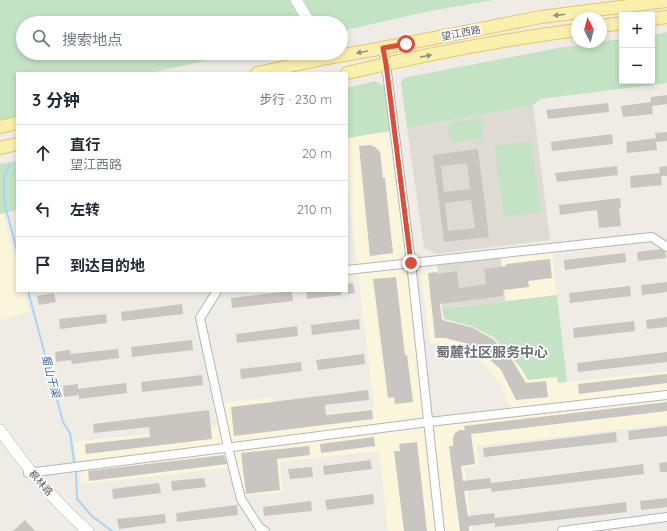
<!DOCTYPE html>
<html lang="zh">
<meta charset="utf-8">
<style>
body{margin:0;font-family:Quicksand,"Noto Sans SC",sans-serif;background:#f2f2f3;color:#1f2937}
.controls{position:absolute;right:12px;top:12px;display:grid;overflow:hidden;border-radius:0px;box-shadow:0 2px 6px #0003}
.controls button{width:36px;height:36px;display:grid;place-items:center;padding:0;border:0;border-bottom:1px solid #e0e1e3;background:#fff;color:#1f2937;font:20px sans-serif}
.compass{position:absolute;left:571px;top:12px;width:36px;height:36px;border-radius:50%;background:#fff;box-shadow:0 2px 6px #0003;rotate:353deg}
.stop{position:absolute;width:12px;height:12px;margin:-9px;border:3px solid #dc4e3c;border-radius:50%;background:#fff}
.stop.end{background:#dc4e3c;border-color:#fff;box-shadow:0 1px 4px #0008}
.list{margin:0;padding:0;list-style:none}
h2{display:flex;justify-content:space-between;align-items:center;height:52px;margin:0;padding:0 16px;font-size:17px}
h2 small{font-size:13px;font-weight:400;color:#747a83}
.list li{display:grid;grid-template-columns:26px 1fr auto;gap:12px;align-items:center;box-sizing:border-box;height:56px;padding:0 16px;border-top:1px solid #e0e1e3}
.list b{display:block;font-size:15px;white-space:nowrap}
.list p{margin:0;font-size:13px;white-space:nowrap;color:#747a83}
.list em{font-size:13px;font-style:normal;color:#747a83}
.icon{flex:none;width:22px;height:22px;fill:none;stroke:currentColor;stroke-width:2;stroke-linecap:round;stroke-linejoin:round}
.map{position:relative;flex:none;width:667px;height:531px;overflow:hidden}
.search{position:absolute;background:#fff;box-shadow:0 2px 6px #0003;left:16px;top:16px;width:332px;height:44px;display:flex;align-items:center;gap:10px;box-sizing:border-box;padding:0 14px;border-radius:22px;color:#747a83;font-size:15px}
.panel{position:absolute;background:#fff;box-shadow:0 2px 6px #0003;left:16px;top:72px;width:332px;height:220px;border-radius:0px}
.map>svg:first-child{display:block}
</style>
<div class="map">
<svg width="667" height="531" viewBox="0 0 667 531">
<rect width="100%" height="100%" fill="#eeece4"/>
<!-- commercial -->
<path fill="#fbf5dc" d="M390 131 425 418 510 408 499 382 482 362 462 348 437 343 430 344 421 275 437 265 444 319 471 326 493 337 521 368 528 380 557 377 558 383 667 371V424L477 446 479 466 465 468 472 531H388L379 451 280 462 283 492 235 497 229 468 82 484 74 442 217 426 213 404 272 397 276 420 374 408 347 181V138Z
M3 213 17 264V291H24L29 311 0 320V214Z
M552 252 557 295 506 301 501 258Z"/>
<!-- education -->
<path fill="#dddbd3" d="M533 105 550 240 436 254 424 248 407 128Z
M501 258 505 301 442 309 437 265Z"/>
<!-- green -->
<path fill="#c3e3c4" d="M0 0H494L430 11 341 31V23H23V53H240L150 73H17V123L0 127Z
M667 32V83L540 99 533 105 407 128 401 83 403 78 558 48 622 39V81H652V35Z
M375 81 386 87 390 131 347 138V88Z
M482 118 484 138 451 142 448 123Z
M531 141 541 212 504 216 495 146Z
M17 161V210L0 214V164Z
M557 295 567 382 558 383 557 377 528 380 521 368 493 337 471 326 444 319 442 309Z"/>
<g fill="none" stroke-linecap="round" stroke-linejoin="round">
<!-- stream -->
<path stroke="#a9d3f9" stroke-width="2" d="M10 164 4 177V201L17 251
M28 291 63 422 70 433 74 461
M76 472 77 499 92 516 112 531"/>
</g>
<!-- building -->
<path fill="#c9c6c2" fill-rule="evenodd" d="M667 95V104L652 106 653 114 623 117 621 106 651 102V97Z
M608 103 609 112 548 119 546 110Z
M667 132V141L656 142 657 150 627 153 626 142 656 138 655 133Z
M612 134 613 144 552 151 551 142Z
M370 145 375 147 380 152 383 178H385L393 253 370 256 359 146Z
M478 149 489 237 444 242 433 155ZM467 163 470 189 444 192 441 166ZM471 200 475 228 448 231 445 203Z
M617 166 618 175 557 182 555 173Z
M667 166V176H661L662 185 631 188 630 176 660 173 659 167Z
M620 198 621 208H619L621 226 599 228 597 210 560 215 559 205Z
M661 249 665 252 666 258 638 261 637 252Z
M625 253 626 262 565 270 564 260Z
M550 259 552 278 528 281 529 287 503 290V296L440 304 442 320 471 327 493 339 512 360 526 383 546 381 548 397 516 400 501 370 484 354 465 343 445 338H435L428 273 437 272V274L457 271 459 288 486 284 484 269 506 266V264Z
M396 277 405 355H407L413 402 395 404 394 397 388 398 373 279Z
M667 282V292L642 295 641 285Z
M353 283 355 293 347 294V284Z
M630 286 631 296 570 303 569 293Z
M292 291 293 301 232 308 231 298Z
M306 291H341V295L307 299Z
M54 293 56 302 39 305 37 296Z
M182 304 183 314 122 321 121 312Z
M106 314 107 323 60 329 59 319Z
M667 317V327L647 329 646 320Z
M359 319 360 329 312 335 311 325Z
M634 321 635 331 574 338 573 328Z
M297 326 298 336 237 343 236 334Z
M192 340 193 350 132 357 131 347Z
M118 349 119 358 72 364 71 360 56 362 55 352 70 350 71 354Z
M667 352V362L578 372 577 363Z
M364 354 365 364 318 370 316 360Z
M301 362 302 371 241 379 240 369Z
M667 374V383L579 394 578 384Z
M202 375 203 385 142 392 141 382Z
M126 383 127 393 79 399V395L64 397 63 386 78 384V389Z
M368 390 369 400 325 405 326 415 372 410 373 419 234 436 231 407Z
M667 402V411L471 434 475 464 461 466 463 481 490 478 491 483 643 464 644 474 492 492 491 488 464 491 468 516 494 513 495 518 626 502 627 512 495 527V523L469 526V531H460L449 446H453V438L455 433 460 430H465L464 426Z
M209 410 212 439 86 454 85 444 150 437 149 427 94 433 93 424Z
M667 426V436L629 440 628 431Z
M616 432 617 442 484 457 483 448Z
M374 437 375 446 321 453 320 444Z
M417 442 427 531H404L394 451H400L399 444Z
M309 446 310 455 277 459 280 490 246 494 241 453Z
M224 455 227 464 89 481 88 471Z
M370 460 372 469 324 475 323 466Z
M667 462V472H660L659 463Z
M312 467 313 477 290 479 288 469Z
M204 478 206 487 172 491 171 481Z
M159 483 161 493 113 499 112 489Z
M373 494 374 504 327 510 325 500Z
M667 498V507L641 510 640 501Z
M311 501 312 511 264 516 263 507Z
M237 505 238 515 177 522 176 513Z
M165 514 166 523 119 529 117 519Z
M25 520 35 531H13Z"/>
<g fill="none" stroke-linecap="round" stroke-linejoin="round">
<defs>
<path id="street" d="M383 48 386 64 411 262 440 531
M347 270 652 237 667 247
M217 291 200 318 228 447 241 499 259 527 265 531
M28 473 429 422 667 395
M562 531 667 517"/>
<path id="secondary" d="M296 0 310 23
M0 430C26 467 53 501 88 531"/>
<path id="primary" d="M652 19 667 17
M601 26 622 23
M257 73 327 58 383 48 541 17 667 1
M347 73C423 55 500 40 577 30
M0 127 17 123
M0 148 17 144"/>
</defs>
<!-- street casing -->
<use href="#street" stroke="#b5b6ba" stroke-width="10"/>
<!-- secondary casing -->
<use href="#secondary" stroke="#b6b8bd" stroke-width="12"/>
<!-- primary casing -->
<use href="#primary" stroke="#e7c764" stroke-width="14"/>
<!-- street -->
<use href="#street" stroke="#fff" stroke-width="8"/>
<!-- secondary -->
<use href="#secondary" stroke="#fff" stroke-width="11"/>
<!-- primary -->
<use href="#primary" stroke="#f9f0ae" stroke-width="12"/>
</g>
<!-- one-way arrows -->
<defs><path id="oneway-solid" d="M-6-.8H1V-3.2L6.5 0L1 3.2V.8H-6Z"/></defs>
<g fill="#93927e">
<use href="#oneway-solid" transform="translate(559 15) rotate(173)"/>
<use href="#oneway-solid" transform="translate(362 52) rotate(170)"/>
<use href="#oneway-solid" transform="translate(426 56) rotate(-11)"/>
</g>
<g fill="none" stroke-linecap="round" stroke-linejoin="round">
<!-- route -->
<path stroke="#dc4e3c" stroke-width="5" d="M406 44 383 48 386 64 411 263"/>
</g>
<g text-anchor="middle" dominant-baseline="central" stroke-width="3.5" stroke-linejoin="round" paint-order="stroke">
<!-- street labels -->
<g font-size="10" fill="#5c5f64" stroke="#fff">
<text transform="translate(461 33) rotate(-11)">望江西路</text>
<text transform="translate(41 483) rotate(49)">枫林路</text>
</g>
<!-- water labels -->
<g font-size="11" font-style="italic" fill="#4773a9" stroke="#fff">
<text transform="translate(51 376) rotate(75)">蜀山干渠</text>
</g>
<!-- district labels -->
<g font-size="14" font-weight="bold" fill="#6d7176" stroke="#fff">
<text x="492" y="352">蜀麓社区服务中心</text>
</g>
</g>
</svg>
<div class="controls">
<button>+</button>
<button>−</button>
</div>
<svg class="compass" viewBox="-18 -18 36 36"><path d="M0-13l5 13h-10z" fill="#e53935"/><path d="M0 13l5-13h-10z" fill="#747a83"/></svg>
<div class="stop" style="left:406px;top:44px"></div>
<div class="stop end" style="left:411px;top:263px"></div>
<div class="search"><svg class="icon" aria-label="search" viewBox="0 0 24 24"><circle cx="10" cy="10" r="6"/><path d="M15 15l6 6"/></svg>搜索地点</div>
<section class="panel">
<h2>3 分钟<small>步行 · 230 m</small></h2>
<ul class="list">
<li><svg class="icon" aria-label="ahead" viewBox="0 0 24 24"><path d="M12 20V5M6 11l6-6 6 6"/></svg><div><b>直行</b><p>望江西路</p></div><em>20 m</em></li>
<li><svg class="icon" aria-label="left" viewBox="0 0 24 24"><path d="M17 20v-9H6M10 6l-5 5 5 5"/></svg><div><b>左转</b></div><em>210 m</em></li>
<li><svg class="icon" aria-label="arrive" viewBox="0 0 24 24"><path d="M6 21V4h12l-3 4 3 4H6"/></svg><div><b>到达目的地</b></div></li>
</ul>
</section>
</div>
